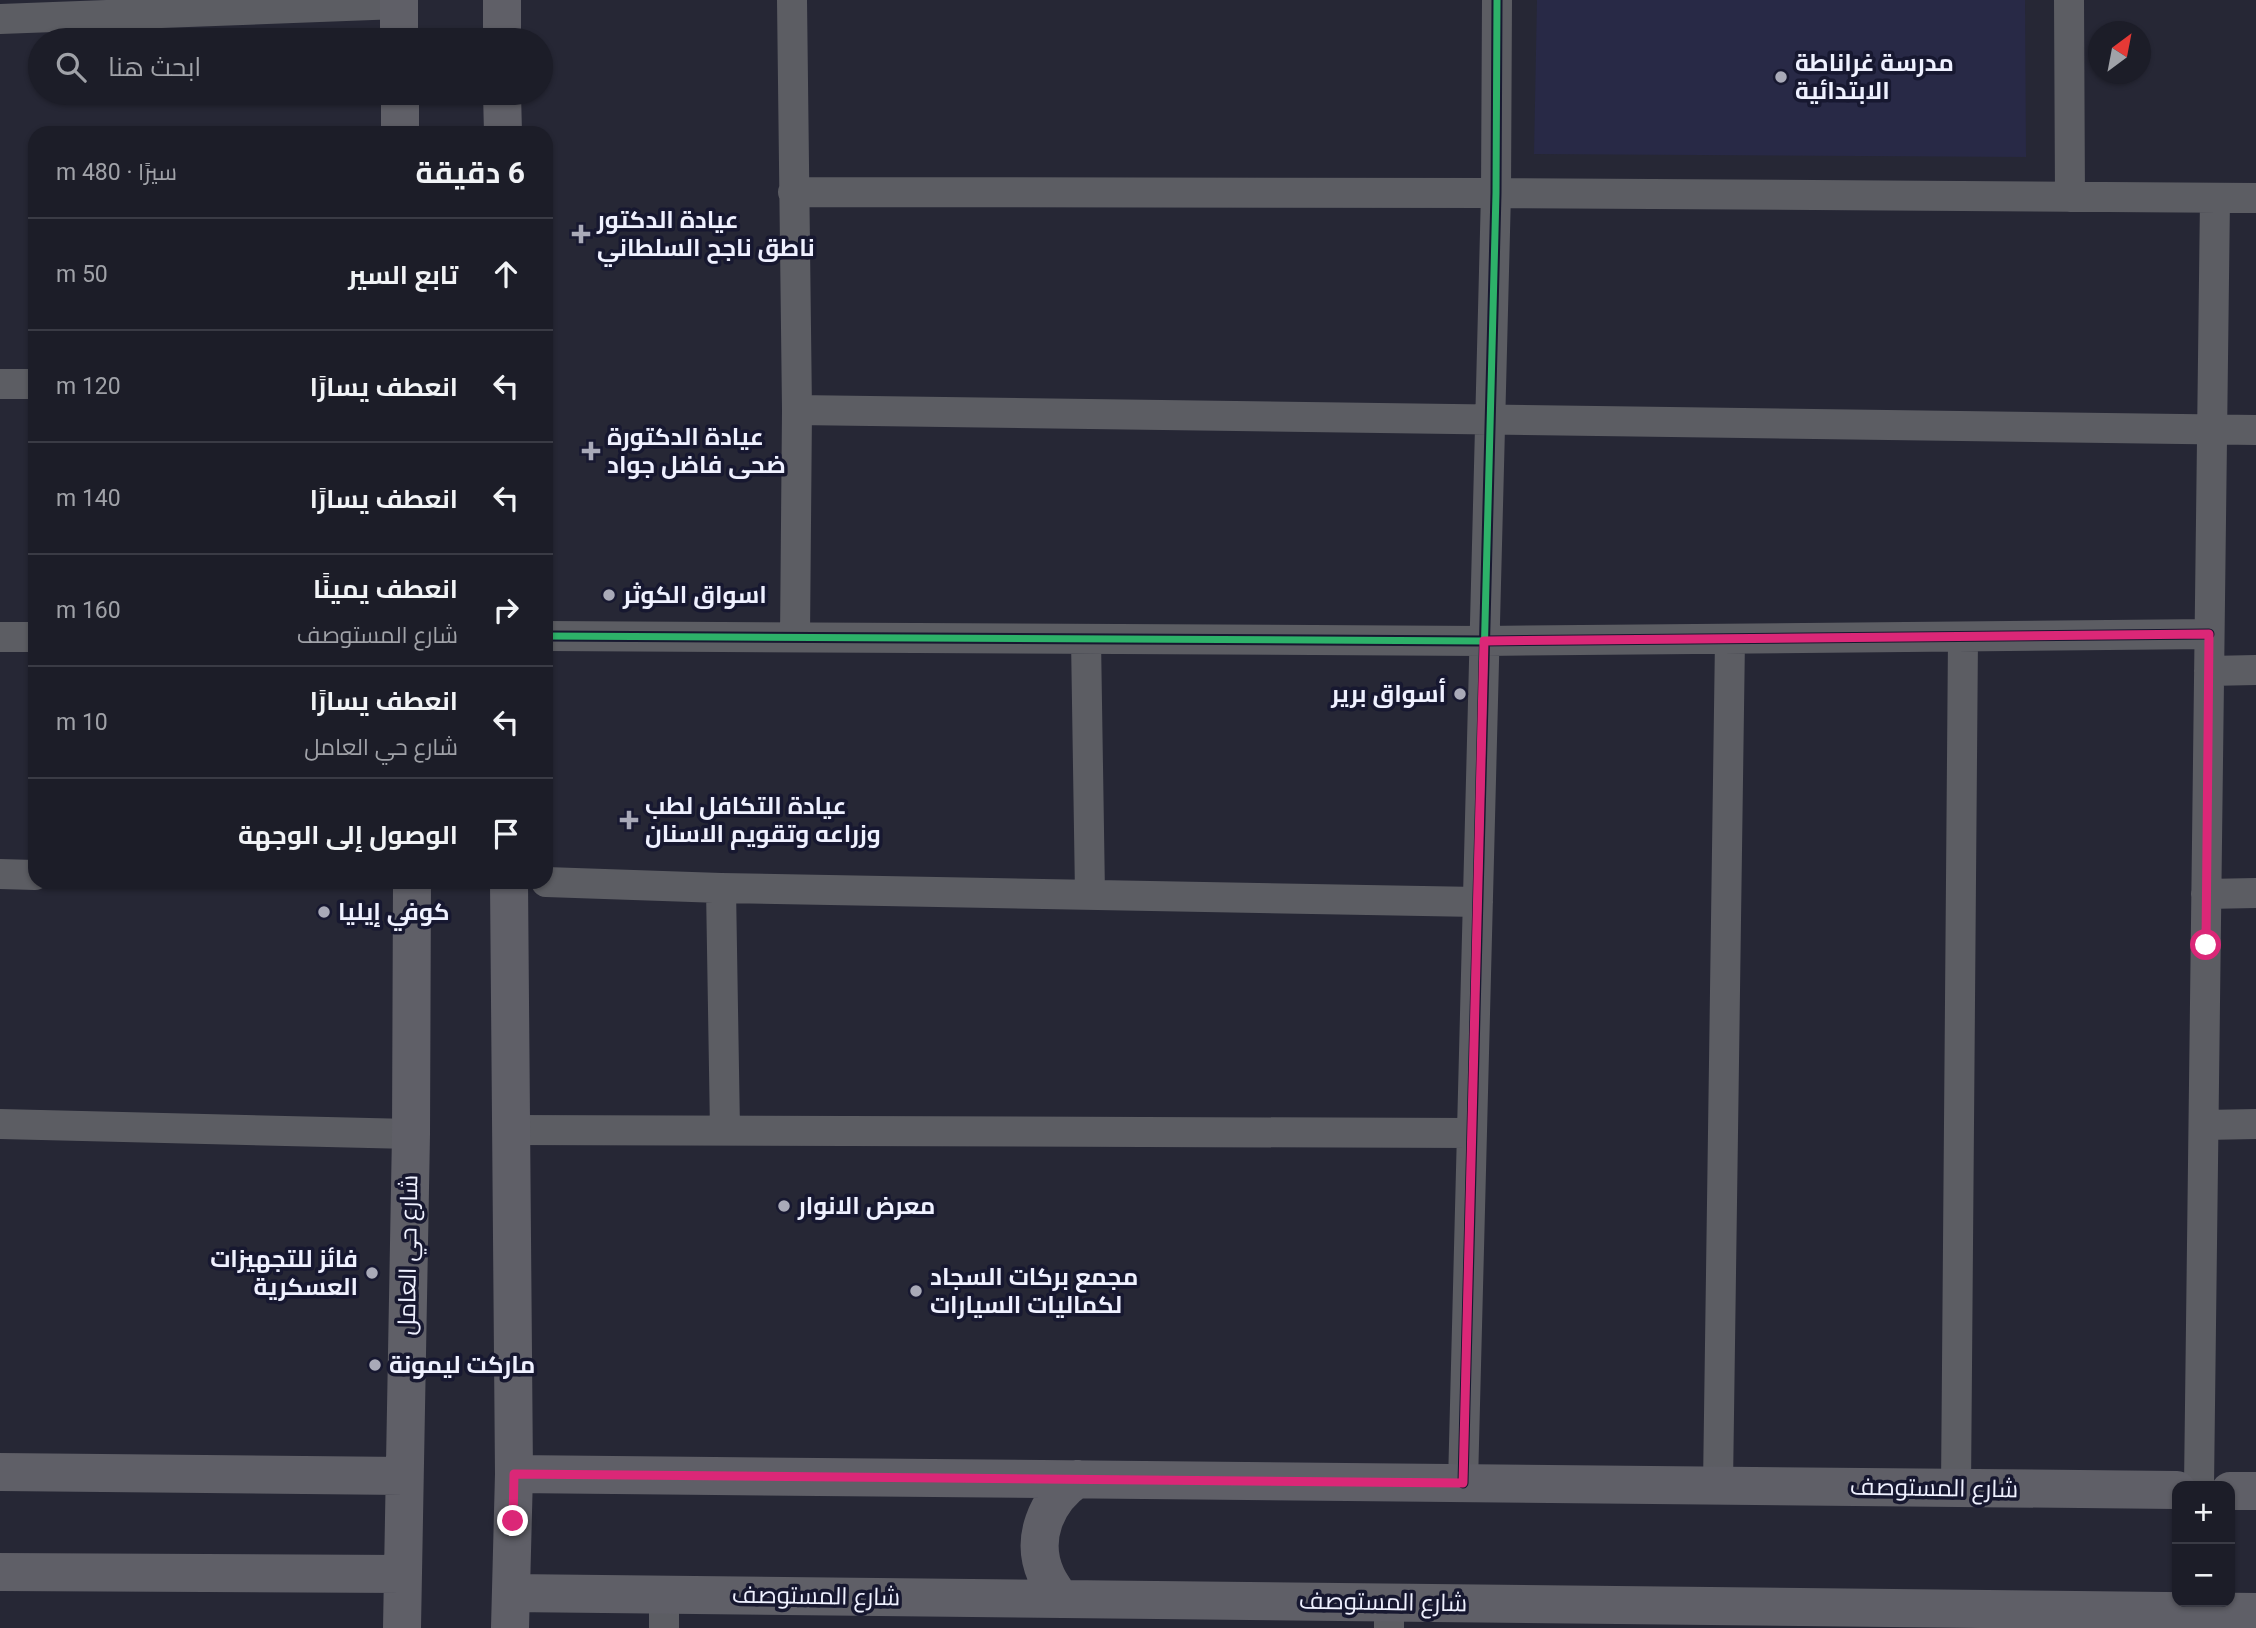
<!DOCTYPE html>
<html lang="ar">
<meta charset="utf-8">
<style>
body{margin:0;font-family:Roboto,Cairo,sans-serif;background:#252630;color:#f1f3f6;direction:rtl}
.controls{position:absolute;right:21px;bottom:21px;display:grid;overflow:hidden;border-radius:14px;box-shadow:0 2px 5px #0004}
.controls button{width:63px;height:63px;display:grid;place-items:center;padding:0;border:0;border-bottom:2px solid #3a3b45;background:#1c1d28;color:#f1f3f6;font:35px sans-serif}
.compass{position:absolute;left:2088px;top:21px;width:63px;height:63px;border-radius:50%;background:#1c1d28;box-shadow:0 2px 5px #0004;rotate:32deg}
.stop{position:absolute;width:21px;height:21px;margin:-16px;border:5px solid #db2777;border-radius:50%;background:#fff}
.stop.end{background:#db2777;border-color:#fff;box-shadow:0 2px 7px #0008}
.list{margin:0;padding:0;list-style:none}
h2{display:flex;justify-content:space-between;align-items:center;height:91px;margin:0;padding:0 28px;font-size:30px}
h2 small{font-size:23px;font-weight:400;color:#a0a2a8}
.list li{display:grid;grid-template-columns:46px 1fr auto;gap:21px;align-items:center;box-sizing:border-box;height:112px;padding:0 28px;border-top:2px solid #3a3b45}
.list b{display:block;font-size:26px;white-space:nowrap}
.list p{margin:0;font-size:23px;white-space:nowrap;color:#a0a2a8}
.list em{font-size:23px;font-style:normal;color:#a0a2a8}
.icon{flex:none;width:38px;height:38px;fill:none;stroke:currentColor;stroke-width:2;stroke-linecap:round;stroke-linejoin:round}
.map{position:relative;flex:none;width:2256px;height:1628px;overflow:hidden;direction:ltr}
.search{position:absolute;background:#1c1d28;box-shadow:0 2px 5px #0004;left:28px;top:28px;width:525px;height:77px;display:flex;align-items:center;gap:18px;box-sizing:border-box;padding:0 24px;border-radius:38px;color:#a0a2a8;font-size:26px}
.panel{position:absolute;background:#1c1d28;box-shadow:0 2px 5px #0004;left:28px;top:126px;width:525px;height:763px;border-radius:21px;direction:rtl}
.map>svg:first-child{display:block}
</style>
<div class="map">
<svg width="2256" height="1628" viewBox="0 0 2256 1628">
<rect width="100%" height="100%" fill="#262735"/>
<!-- built -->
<path fill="#282946" d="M1537 0H2025L2026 157 1534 154Z"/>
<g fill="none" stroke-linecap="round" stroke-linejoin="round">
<!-- minor -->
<path stroke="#5c5d63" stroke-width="30" d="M792 0 797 410 795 637
M2069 0 2070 197
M0 19 399 4
M793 192 1496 193 2256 198
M0 384H35
M797 410 2256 430
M546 636 1484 641 2209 634
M0 637H35
M1086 639 1090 894
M2209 671 2256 670
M0 874 35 875
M546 882 721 888 1478 902
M721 888 725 1130
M2206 894 2256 893
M0 1124 411 1134
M2204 1125 2256 1124
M510 1130 1471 1133
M1463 1483 1496 193 1497 0
M1718 1485 1730 639
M2199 1486 2215 198
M1956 1488 1963 637
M664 1628V1594
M1389 1628V1602"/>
<!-- secondary -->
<path stroke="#5f5f67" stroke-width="38" d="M399 0V40
M502 0V40
M400 93V133
M502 93 503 133
M509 882 514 1474 510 1628
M0 1472 404 1476
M514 1474 2177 1490
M2230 1491H2256
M0 1572 403 1574
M511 1593 2256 1612
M1060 1599C1056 1591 1049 1583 1046 1575 1030 1539 1046 1500 1077 1479
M402 1628 411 1134 412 882"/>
<defs>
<path id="cycleway" d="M546 636 1484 641 2209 634
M1463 1483 1496 193 1497 0"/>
</defs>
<!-- cycleway casing -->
<use href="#cycleway" stroke="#171830" stroke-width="11"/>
<!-- cycleway -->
<use href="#cycleway" stroke="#2db169" stroke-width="7"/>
</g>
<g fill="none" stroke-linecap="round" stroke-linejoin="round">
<!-- route -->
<path stroke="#db2777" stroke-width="9" d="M513 1521 514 1474 1463 1483 1484 641 2209 634 2206 945"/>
</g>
<!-- markers -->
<g fill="#a9aab8" stroke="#171830" stroke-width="2.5">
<circle cx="1781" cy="77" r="7"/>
<path d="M577.5 223.5h7v7h7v7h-7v7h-7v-7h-7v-7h7z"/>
<path d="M587.5 440.5h7v7h7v7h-7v7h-7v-7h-7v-7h7z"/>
<circle cx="609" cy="595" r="7"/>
<circle cx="1460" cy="694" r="7"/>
<path d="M625.5 809.5h7v7h7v7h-7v7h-7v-7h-7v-7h7z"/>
<circle cx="324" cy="912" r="7"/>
<circle cx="784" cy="1206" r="7"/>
<circle cx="372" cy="1273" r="7"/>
<circle cx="916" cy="1291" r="7"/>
<circle cx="375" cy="1365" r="7"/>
</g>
<g text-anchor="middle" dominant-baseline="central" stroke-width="7" stroke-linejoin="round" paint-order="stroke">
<!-- poi labels -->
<g font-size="24" font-weight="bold" fill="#eff1ff" stroke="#171830" text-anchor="start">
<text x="1795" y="63">مدرسة غراناطة<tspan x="1795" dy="28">الابتدائية</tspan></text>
<text x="597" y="220">عيادة الدكتور<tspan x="597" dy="28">ناطق ناجح السلطاني</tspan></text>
<text x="607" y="437">عيادة الدكتورة<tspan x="607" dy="28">ضحى فاضل جواد</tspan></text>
<text x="623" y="595">اسواق الكوثر</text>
<text x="1446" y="694" text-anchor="end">أسواق برير</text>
<text x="645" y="806">عيادة التكافل لطب<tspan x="645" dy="28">وزراعه وتقويم الاسنان</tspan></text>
<text x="338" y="912">كوفي إيليا</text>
<text x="798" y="1206">معرض الانوار</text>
<text x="358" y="1259" text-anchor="end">فائز للتجهيزات<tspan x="358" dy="28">العسكرية</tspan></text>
<text x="930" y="1277">مجمع بركات السجاد<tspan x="930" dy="28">لكماليات السيارات</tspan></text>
<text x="389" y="1365">ماركت ليمونة</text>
</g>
<!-- street labels -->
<g font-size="24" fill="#eff1ff" stroke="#171830">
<text transform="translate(408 1255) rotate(-89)">شارع حي العامل</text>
<text transform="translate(1934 1488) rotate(1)">شارع المستوصف</text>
<text transform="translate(816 1596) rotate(1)">شارع المستوصف</text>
<text transform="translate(1383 1602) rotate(1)">شارع المستوصف</text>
</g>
</g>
</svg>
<div class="controls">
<button>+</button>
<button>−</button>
</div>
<svg class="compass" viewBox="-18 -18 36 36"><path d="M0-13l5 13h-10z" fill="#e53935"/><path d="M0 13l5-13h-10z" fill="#a0a2a8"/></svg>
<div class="stop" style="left:2206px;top:945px"></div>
<div class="stop end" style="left:513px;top:1521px"></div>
<div class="search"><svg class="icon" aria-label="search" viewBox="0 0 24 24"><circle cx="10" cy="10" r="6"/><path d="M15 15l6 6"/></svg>ابحث هنا</div>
<section class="panel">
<h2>6 دقيقة<small>سيرًا · 480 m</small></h2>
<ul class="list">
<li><svg class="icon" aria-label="ahead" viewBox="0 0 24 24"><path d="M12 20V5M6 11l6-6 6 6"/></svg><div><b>تابع السير</b></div><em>50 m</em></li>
<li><svg class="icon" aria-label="left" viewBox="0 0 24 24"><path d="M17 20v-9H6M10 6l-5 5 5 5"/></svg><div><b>انعطف يسارًا</b></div><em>120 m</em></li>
<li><svg class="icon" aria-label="left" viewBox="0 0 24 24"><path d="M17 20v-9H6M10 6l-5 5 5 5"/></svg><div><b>انعطف يسارًا</b></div><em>140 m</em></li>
<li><svg class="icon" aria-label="right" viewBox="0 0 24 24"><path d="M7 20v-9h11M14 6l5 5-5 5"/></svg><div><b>انعطف يمينًا</b><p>شارع المستوصف</p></div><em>160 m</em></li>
<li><svg class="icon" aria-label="left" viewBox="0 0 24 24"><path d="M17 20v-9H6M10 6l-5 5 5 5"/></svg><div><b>انعطف يسارًا</b><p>شارع حي العامل</p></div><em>10 m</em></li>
<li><svg class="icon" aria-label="arrive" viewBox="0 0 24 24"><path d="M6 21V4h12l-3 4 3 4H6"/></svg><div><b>الوصول إلى الوجهة</b></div></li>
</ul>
</section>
</div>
